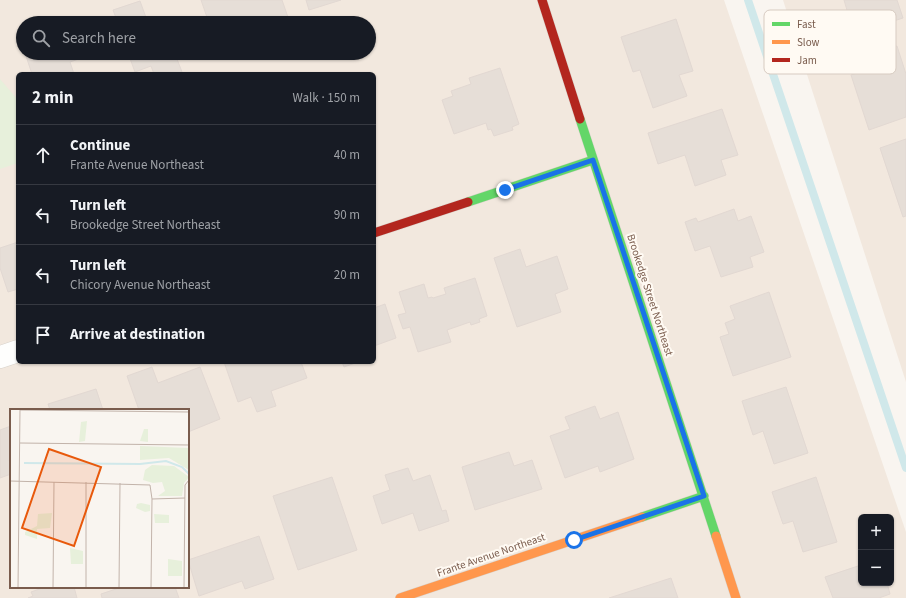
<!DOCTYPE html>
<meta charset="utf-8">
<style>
body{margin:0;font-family:"Source Sans 3",sans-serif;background:#20242c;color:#f1f3f6}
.controls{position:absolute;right:12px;bottom:12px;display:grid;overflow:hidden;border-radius:6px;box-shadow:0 1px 3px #0004}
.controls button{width:36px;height:36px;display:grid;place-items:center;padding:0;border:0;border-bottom:1px solid #363941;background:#171b24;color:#f1f3f6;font:20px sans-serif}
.stop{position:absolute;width:12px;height:12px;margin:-9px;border:3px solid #1a73e8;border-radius:50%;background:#fff}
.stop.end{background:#1a73e8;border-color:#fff;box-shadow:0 1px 4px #0008}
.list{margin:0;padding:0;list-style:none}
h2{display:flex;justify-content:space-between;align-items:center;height:52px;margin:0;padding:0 16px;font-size:17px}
h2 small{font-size:13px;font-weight:400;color:#9ea1a6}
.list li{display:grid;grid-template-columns:26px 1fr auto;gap:12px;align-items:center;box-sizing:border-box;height:60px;padding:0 16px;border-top:1px solid #363941}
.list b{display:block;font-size:15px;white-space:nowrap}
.list p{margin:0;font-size:13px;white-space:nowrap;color:#9ea1a6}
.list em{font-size:13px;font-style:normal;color:#9ea1a6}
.icon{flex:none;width:22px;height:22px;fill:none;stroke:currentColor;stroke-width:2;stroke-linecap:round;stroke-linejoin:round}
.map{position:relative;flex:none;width:906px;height:598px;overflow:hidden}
.search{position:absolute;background:#171b24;box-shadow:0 1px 3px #0004;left:16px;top:16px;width:360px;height:44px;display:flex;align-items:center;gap:10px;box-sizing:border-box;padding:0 14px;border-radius:22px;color:#9ea1a6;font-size:15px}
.panel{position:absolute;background:#171b24;box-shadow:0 1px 3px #0004;left:16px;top:72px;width:360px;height:292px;border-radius:6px}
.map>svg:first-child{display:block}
</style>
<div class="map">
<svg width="906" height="598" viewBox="0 0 906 598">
<rect width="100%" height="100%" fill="#f9f5f0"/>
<!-- residential -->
<path fill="#f2e8de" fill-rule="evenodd" d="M0 0H724L906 532V598H0ZM23 23H369V53H23ZM18 74H374V362H18ZM11 410H188V587H11ZM861 517H891V583H861Z
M783 0H906V382Z"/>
<!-- green -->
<path fill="#e7f0db" d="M0 79 18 100V163L0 169Z"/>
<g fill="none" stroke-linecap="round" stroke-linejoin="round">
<!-- stream -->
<path stroke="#d0e8ea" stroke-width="8" d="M748 0 906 468"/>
</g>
<!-- building -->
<path fill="#e6ded7" stroke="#e2d8d2" d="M201 0H282L290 23H209Z
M306 0H341L309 10Z
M844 0H897L903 18 868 29 863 12 849 17Z
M140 1 148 23H118L113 10Z
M84 18 86 23H71Z
M676 19 693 71 679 75 687 96 653 108 640 70 633 72 621 37Z
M897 46 906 74V117L869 130 851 75 866 70 862 57Z
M25 53H96L70 62 74 74H32Z
M128 53H193L177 59 182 72 175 74H154L151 66 135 72Z
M500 68 519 124 512 127 513 130 494 136 491 129 488 130 486 123 454 134 442 100 453 96 451 91 471 84 469 78Z
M722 109 738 155 721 160 726 175 695 186 685 155 658 164 648 133Z
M906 139V216L903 217 880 148Z
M734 209 738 221 751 216 764 252 750 257 753 267 721 277 710 246 695 251 685 222 696 218 698 222Z
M18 242V289L8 292 0 268V248Z
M520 249 526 267 557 256 568 289 555 294 561 312 517 327 494 258Z
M475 278 487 316 479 319 480 322 471 325 470 322 447 330 451 342 418 352 410 327 403 329 398 315 406 313 399 292 424 284 428 298 432 297 433 298 446 294 444 288Z
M769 292 791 357 733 376 720 337 729 334 725 323 735 319 730 306Z
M385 304 396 338 374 346V308Z
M224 362H301L307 378 271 391 276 406 257 412 251 397 238 402Z
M342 362H358L344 367Z
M152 367 158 383 200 367 220 419 188 432V410H139L127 376Z
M786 387 808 453 774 464 763 431 753 435 742 401Z
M96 389 103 410H50L48 404Z
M595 406 600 419 618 412 634 459 600 472 598 466 565 478 550 436 570 429 565 417Z
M11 426V459L9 460 11 465V474L0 478V430Z
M509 452 514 466 532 460 542 489 475 510 462 467Z
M408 468 413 481 430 475 442 511 446 510 449 521 419 531 413 513 382 524 373 496 390 490 385 475Z
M332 477 357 550 298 570 273 496Z
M816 477 837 542 803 552 793 521 783 524 772 492Z
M259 536 274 579 245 589 242 581 199 596 188 560Z
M861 565V583H887L890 594 879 598H833L825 577Z
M671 578 678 598H609Z
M45 587H74L77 598H28L33 596 31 592Z
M122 587H175L179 598H102L101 594Z"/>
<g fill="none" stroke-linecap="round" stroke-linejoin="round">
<defs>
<path id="street" d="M0 357 18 351"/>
<path id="fast" d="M580 119 716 536
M468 202 593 160
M642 517 704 496"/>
<path id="slow" d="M716 536 736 598
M400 598 642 517"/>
<path id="jam" d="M542 0 580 119
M374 233 468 202"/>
</defs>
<!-- street casing -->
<use href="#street" stroke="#d7d1cb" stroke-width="23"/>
<!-- fast casing -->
<use href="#fast" stroke="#d9d2cb" stroke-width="10"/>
<!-- slow casing -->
<use href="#slow" stroke="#d9d2cb" stroke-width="10"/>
<!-- jam casing -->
<use href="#jam" stroke="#d9d2cb" stroke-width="10"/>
<!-- street -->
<use href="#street" stroke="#fefefd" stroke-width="22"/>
<!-- fast -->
<use href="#fast" stroke="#63d668" stroke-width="9"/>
<!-- slow -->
<use href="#slow" stroke="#ff974d" stroke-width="9"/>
<!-- jam -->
<use href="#jam" stroke="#b3261e" stroke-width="9"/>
</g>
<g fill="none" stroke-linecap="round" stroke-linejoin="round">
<!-- route -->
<path stroke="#1a73e8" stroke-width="5" d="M505 190 593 160 704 496 574 540"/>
</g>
<g text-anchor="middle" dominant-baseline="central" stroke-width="4" stroke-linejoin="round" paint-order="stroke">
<!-- street labels -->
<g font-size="11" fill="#7a5c4d" stroke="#fffaf3">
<text transform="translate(650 295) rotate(72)">Brookedge Street Northeast</text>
<text transform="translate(491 555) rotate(-19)">Frante Avenue Northeast</text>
</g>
</g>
<!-- overview -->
<g transform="translate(10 409)">
<rect width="179" height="179" fill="#f9f5f0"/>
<path d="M77 12 75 32 69 33 71 13ZM134 20H138V33L130 32ZM130 37 179 39V61L159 49 130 51ZM142 56 164 57 179 68 174 74 172 87H148L155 82 152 73 143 74 133 71 135 61ZM131 94 140 96V102L135 103 126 99 127 95ZM42 104 40 119 27 120V130L15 126V123L27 117 28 105ZM144 105 159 106V114H145ZM60 139 73 142V155H61ZM158 150 172 152V167H158Z" fill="#e7f0db"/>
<path fill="none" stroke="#d0e8ea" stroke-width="2" d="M14 54 130 55 156 52 172 58 179 65"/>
<path fill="none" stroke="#c2b3aa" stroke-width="1" d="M10 1 179 3M10 34 179 36M0 72 140 76 142 90 141 179M142 90 175 89M8 179 10 0M43 179 44 73M76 179V73M109 179 110 74M174 179 175 76 179 71"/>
<path fill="#e8590c" fill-opacity="0.15" stroke="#e8590c" stroke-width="2" d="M39 40 91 58 64 137 12 119Z"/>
<rect width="179" height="179" fill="none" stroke="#7a5c4d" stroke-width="2"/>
</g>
<!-- legend -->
<rect x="764" y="10" width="132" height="64" rx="6" fill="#fffaf3" stroke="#d7cbc1" stroke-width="1"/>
<rect x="772" y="22" width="18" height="4" fill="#63d668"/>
<rect x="772" y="40" width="18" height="4" fill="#ff974d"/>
<rect x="772" y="58" width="18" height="4" fill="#b3261e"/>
<g font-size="11" fill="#7a5c4d">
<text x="797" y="28">Fast</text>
<text x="797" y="46">Slow</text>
<text x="797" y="64">Jam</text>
</g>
</svg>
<div class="controls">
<button>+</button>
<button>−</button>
</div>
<div class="stop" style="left:574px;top:540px"></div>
<div class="stop end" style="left:505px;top:190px"></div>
<div class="search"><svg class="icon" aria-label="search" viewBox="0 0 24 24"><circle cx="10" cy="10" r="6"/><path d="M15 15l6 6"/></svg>Search here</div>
<section class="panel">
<h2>2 min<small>Walk · 150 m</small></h2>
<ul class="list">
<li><svg class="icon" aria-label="ahead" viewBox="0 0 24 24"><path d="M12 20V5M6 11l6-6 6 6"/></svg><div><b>Continue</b><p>Frante Avenue Northeast</p></div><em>40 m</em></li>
<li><svg class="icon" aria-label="left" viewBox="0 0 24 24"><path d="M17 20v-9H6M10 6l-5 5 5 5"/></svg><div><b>Turn left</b><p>Brookedge Street Northeast</p></div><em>90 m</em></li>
<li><svg class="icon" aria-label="left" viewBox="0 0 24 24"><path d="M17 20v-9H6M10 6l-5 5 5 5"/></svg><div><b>Turn left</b><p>Chicory Avenue Northeast</p></div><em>20 m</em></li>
<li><svg class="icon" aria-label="arrive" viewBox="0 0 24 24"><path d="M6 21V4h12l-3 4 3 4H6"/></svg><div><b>Arrive at destination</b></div></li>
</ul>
</section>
</div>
